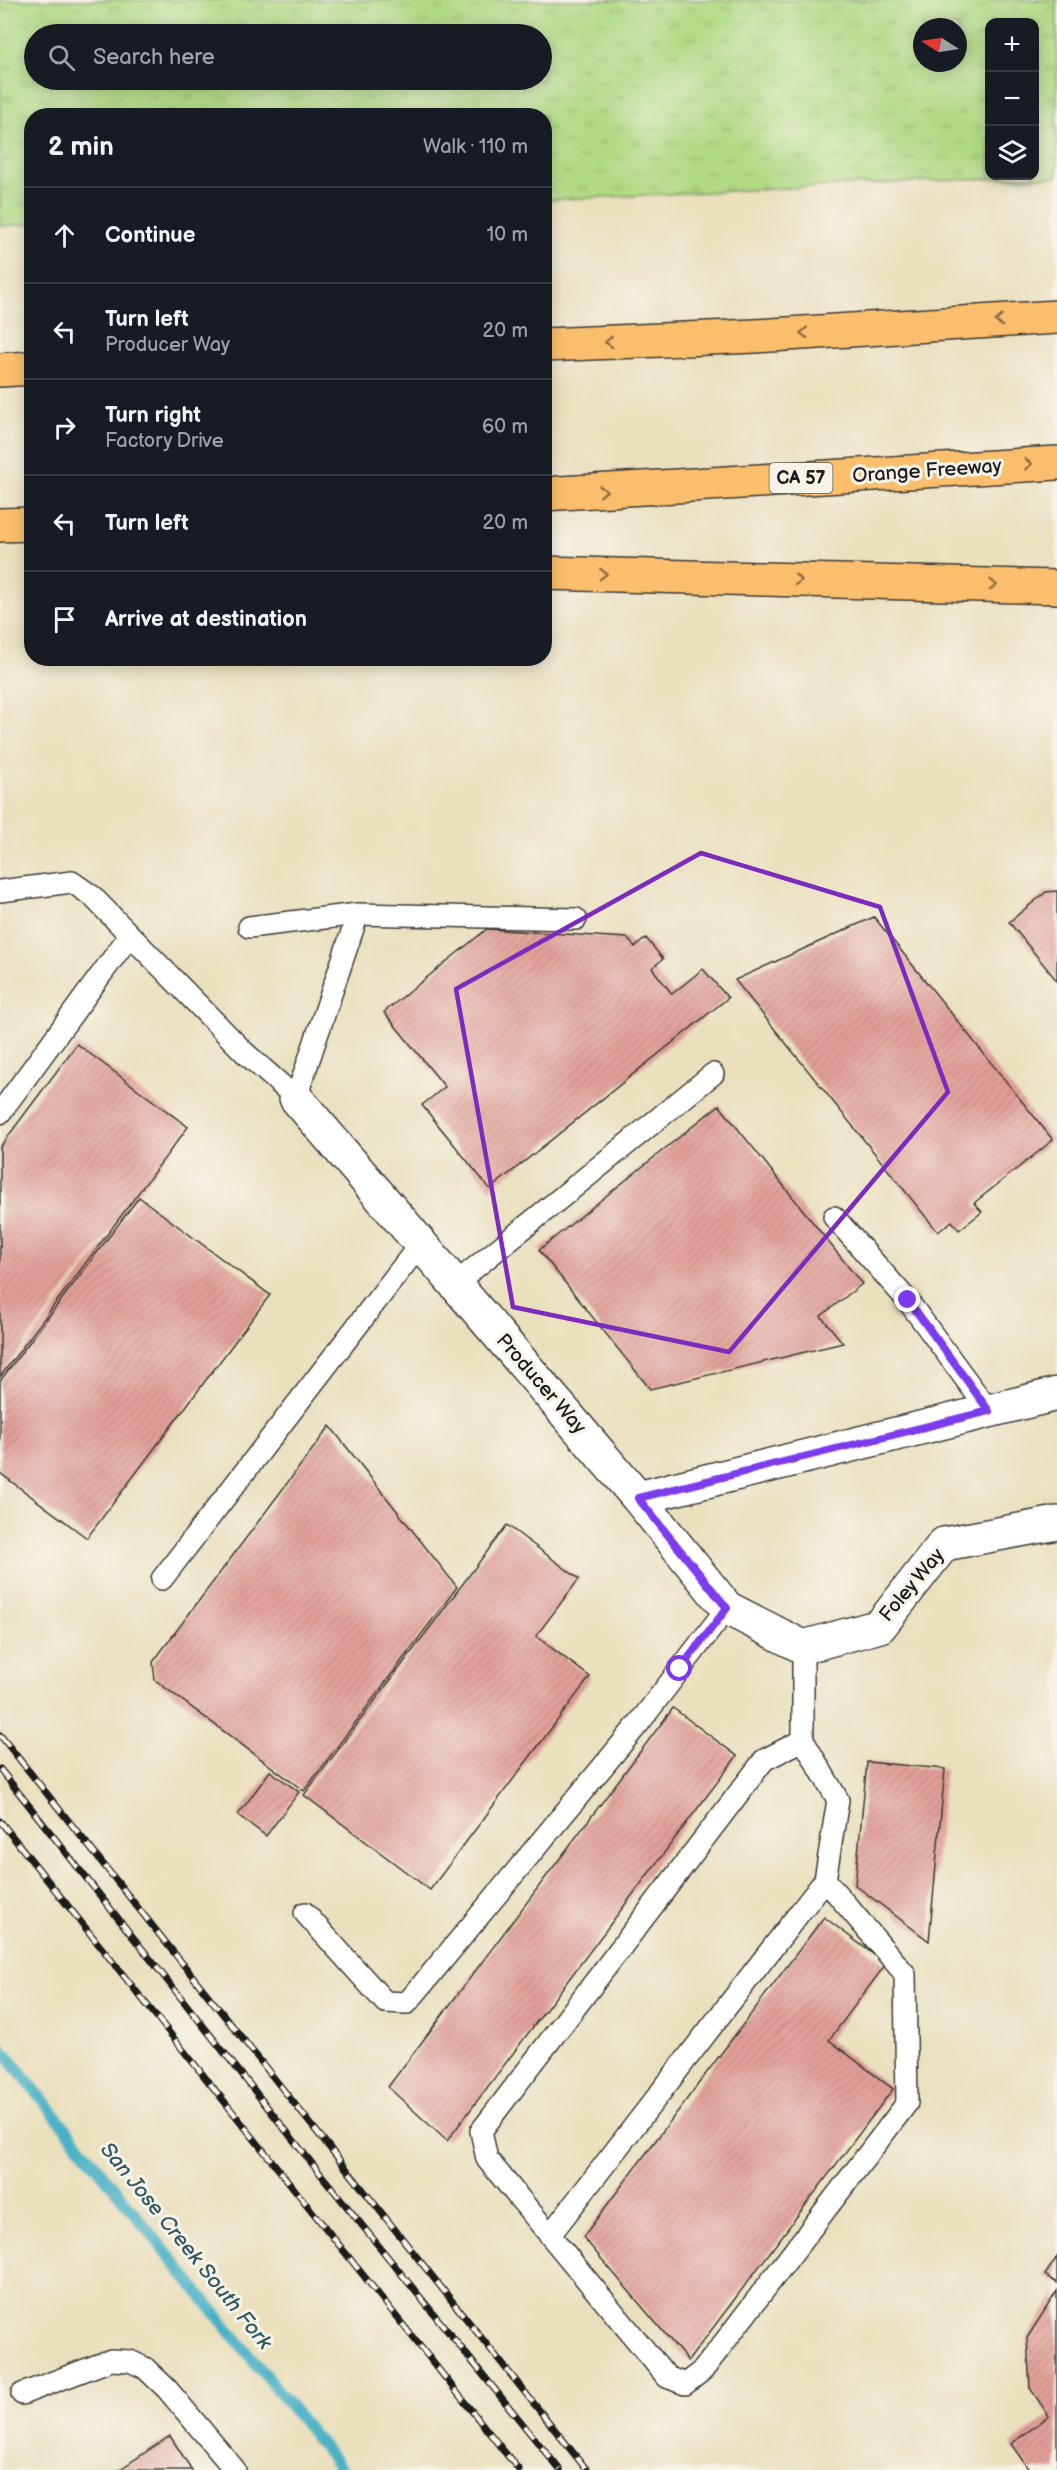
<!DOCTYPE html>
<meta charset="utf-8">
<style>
body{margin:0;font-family:"Balsamiq Sans",sans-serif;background:#242831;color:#f1f3f6}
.controls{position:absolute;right:18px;top:18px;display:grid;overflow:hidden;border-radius:12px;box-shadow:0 3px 15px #0003}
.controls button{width:54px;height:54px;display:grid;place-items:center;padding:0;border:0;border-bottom:2px solid #363941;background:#171b24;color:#f1f3f6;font:30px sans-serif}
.compass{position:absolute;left:913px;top:18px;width:54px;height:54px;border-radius:50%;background:#171b24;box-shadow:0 3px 15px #0003;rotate:282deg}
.stop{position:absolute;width:18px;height:18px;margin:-14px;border:4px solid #7c3aed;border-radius:50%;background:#fff}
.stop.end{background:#7c3aed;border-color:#fff;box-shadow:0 2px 6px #0008}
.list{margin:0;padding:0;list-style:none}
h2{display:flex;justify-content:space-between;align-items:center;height:78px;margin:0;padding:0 24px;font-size:26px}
h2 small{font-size:20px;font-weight:400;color:#9ea1a6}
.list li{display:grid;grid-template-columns:39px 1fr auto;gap:18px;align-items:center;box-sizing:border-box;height:96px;padding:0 24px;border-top:2px solid #363941}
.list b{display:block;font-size:22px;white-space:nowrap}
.list p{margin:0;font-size:20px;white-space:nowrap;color:#9ea1a6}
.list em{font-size:20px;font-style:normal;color:#9ea1a6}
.icon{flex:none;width:33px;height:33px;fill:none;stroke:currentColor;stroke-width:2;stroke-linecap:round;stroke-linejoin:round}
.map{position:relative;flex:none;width:1057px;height:2470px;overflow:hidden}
.search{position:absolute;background:#171b24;box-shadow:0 3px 15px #0003;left:24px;top:24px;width:528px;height:66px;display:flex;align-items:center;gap:15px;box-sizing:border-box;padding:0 21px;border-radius:33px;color:#9ea1a6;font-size:22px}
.panel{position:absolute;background:#171b24;box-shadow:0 3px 15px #0003;left:24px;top:108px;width:528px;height:558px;border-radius:24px}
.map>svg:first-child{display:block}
</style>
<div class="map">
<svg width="1057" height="2470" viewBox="0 0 1057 2470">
<defs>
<pattern id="grass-tufts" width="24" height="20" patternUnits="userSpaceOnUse" patternTransform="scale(1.5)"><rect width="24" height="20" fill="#b1da85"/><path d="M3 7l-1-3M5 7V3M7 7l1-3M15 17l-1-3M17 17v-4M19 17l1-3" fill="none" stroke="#98ba72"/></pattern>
<pattern id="building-hatch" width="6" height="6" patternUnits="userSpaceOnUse" patternTransform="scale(1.5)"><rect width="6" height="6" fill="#e19f96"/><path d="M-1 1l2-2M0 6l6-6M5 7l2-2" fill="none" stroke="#c08881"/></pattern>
</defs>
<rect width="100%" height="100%" fill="#f7f3e8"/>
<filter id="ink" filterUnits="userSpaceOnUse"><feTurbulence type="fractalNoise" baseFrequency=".0167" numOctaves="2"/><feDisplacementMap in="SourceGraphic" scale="12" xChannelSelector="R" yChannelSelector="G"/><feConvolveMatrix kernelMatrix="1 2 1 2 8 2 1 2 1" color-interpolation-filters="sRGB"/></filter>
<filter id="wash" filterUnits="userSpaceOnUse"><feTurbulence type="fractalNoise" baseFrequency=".008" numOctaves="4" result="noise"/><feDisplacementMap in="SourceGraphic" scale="24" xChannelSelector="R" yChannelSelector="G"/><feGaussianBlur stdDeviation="1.35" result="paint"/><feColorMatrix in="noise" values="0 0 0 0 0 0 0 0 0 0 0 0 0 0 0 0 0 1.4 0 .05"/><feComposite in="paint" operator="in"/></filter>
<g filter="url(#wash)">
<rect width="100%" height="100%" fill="#eae0be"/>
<!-- grass -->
<path fill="url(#grass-tufts)" stroke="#667b50" stroke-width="1.5" fill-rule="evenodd" d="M0 0H1057V177L976 179 545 200 544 116H32L31 224 0 226ZM990 22H1034V176H990ZM922 27H958V63H922ZM34 34H542V80H34Z"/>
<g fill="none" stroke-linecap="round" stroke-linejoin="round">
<!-- stream -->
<path stroke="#48b1c6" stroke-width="12" d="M0 2047 342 2470"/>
</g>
<g id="blocks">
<!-- building -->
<path fill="url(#building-hatch)" d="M1057 891V981L1009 922 1046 892Z
M874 917 1053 1140 974 1203 982 1212 959 1230 952 1221 938 1232 735 980Z
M487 929 627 938 635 947 646 938 663 959 652 968 672 994 703 969 728 998 490 1189 422 1105 445 1087 384 1012Z
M77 1044 188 1127 0 1377V1147Z
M719 1105 862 1284 821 1316 843 1343 650 1389 539 1250Z
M139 1197 270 1295 87 1538 0 1473V1381Z
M330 1426 457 1587 304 1791 155 1680 153 1662Z
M507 1525 579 1579 536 1636 590 1677 430 1890 304 1795Z
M673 1708 737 1756 447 2141 388 2087Z
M867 1762 945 1769 929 1941 855 1885Z
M270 1771 299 1792 266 1836 238 1815Z
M824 1917 886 1964 829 2040 893 2089 688 2361 583 2237Z
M1057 2257V2283L1045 2275Z
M1057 2291V2470H1029L1011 2444 1049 2416 1030 2388 1027 2338Z
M170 2436 192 2470H119Z"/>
</g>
</g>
<g filter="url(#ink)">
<use href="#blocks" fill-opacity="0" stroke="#3b3934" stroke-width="1.5"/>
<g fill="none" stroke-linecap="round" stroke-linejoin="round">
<defs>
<path id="service" d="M0 891 72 882 92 896 244 1052 296 1098 358 914 576 919
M249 927 358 914
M0 1113 130 935
M834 1217 908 1301 989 1411
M455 1284 713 1074
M162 1579 421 1243
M803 1740 838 1800 825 1880 905 1974 907 2103 703 2370 685 2384 667 2377 487 2159 481 2131 764 1760 803 1740V1647
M305 1913 385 2002 407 2003 639 1723 727 1608
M550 2235 825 1880
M22 2394 111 2360 130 2361 145 2368 167 2389 235 2470"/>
<path id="minor" d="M296 1098 638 1498 727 1608 803 1647 880 1626 944 1544 1057 1523
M638 1498 1057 1394"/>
<path id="motorway" d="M544 345 755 336 1057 317
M0 370 32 368
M544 494 1057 463
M0 525 32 524
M544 573 1057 587"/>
</defs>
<!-- service casing -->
<use href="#service" stroke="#3b3934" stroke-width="24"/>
<!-- minor casing -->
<use href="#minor" stroke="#3b3934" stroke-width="36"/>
<!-- motorway casing -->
<use href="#motorway" stroke="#3b3934" stroke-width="36"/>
<!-- service -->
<use href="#service" stroke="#fff" stroke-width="21"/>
<!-- minor -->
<use href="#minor" stroke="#fff" stroke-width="33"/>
<!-- motorway -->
<use href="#motorway" stroke="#fabe6d" stroke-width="33"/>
<defs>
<path id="rail" d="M0 1735 587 2470
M0 1769 310 2161 560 2470
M0 1821 519 2470"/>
</defs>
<!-- rail casing -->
<use href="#rail" stroke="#1c1c1c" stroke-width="7"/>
<!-- rail -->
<use href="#rail" stroke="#f7f3e8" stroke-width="4.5" stroke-dasharray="14" stroke-linecap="butt"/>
</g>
<!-- one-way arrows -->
<defs><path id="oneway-chevron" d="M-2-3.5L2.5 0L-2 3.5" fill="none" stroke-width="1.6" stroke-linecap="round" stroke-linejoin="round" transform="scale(1.5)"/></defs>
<g stroke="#8b6d44">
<use href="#oneway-chevron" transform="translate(999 321) rotate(177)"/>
<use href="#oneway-chevron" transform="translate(804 333) rotate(177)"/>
<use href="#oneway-chevron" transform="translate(609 342) rotate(177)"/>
<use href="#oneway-chevron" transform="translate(1028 464) rotate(-4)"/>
<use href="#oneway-chevron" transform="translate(603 491) rotate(-4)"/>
<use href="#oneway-chevron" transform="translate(603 574) rotate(2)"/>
<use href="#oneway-chevron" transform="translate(798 580) rotate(2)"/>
<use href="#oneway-chevron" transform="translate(993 585) rotate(2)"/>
</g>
</g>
<g fill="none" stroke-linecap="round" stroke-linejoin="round" filter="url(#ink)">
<!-- route -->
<path stroke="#7c3aed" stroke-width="8" d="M680 1669 727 1608 638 1498 989 1411 908 1300"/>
</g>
<!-- marked area -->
<path fill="none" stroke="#7b2cbf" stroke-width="4.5" stroke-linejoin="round" d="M701 853 880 907 948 1092 729 1352 513 1307 456 989Z"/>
<g text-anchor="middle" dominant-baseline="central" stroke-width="6" stroke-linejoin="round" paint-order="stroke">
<!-- shield labels -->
<rect fill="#f7f3e8" stroke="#5e5c59" stroke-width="1.5" x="769.5" y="463" width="63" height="30" rx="4.5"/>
<g font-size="18" font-weight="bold" fill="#1c1c1c">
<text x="801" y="478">CA 57</text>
</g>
<!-- street labels -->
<g font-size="20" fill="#1c1c1c" stroke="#f7f3e8">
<text transform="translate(927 471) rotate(-4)">Orange Freeway</text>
<text transform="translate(541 1384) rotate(49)">Producer Way</text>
<text transform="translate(912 1585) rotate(-50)">Foley Way</text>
</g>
<!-- water labels -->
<g font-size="21" font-style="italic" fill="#2e5860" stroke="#f7f3e8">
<text transform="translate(186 2246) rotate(51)">San Jose Creek South Fork</text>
</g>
</g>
</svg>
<div class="controls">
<button>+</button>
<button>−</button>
<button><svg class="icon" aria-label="layers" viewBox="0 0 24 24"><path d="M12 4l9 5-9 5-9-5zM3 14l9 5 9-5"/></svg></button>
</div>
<svg class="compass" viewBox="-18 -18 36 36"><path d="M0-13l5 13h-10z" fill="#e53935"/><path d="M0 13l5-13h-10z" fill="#9ea1a6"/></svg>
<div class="stop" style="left:680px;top:1669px"></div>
<div class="stop end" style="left:908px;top:1300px"></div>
<div class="search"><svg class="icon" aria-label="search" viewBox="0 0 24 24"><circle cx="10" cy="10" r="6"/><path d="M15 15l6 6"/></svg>Search here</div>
<section class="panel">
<h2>2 min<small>Walk · 110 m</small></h2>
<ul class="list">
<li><svg class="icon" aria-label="ahead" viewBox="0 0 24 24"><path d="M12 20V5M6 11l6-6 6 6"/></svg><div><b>Continue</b></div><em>10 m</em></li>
<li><svg class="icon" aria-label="left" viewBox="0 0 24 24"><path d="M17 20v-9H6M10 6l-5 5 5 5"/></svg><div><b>Turn left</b><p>Producer Way</p></div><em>20 m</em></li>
<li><svg class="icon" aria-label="right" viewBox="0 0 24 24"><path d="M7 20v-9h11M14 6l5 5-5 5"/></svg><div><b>Turn right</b><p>Factory Drive</p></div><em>60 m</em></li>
<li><svg class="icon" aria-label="left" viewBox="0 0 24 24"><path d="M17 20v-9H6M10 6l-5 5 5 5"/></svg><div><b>Turn left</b></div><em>20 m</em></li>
<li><svg class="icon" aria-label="arrive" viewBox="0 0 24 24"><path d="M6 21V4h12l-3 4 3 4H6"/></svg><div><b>Arrive at destination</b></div></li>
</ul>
</section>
</div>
